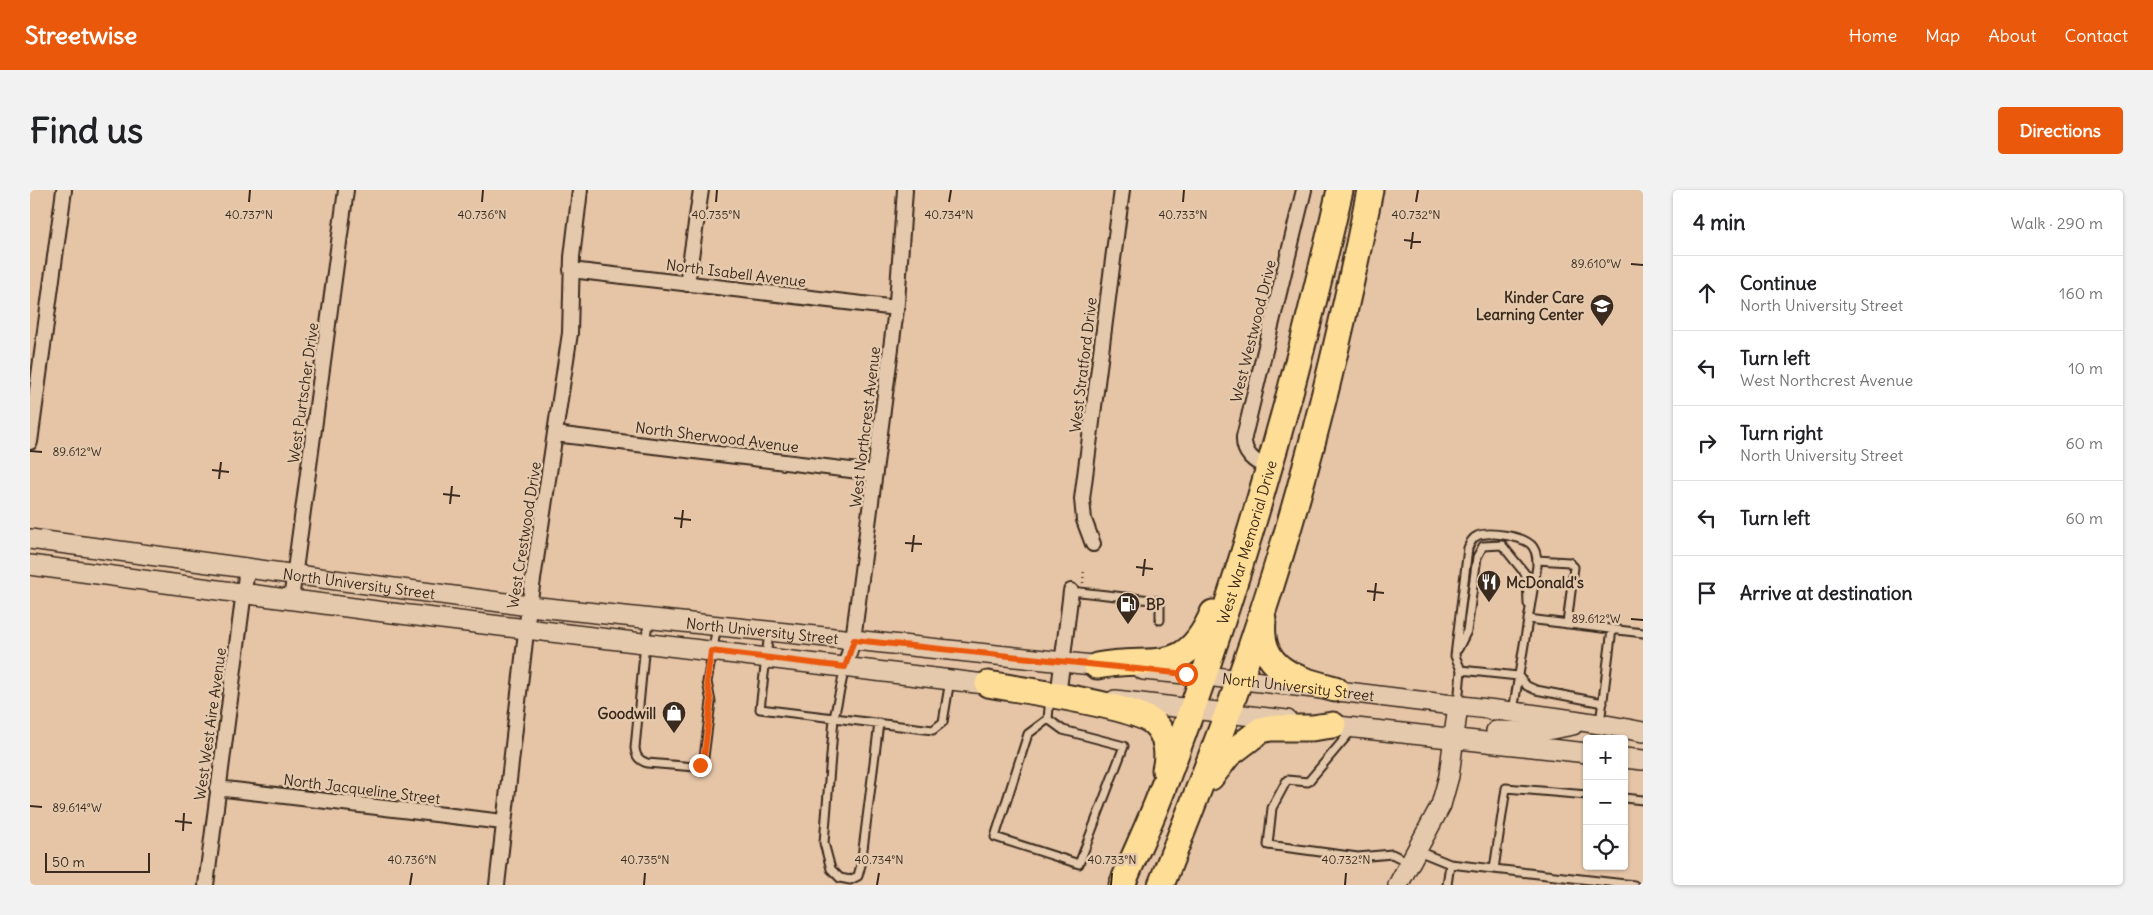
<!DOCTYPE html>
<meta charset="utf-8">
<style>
body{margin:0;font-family:Delius,sans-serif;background:#f2f2f2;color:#202124}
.controls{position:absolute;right:15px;bottom:15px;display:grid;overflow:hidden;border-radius:5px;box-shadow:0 1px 4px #0004}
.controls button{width:45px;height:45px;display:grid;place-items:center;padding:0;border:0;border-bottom:1px solid #e0e0e0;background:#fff;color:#202124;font:25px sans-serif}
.scale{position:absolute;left:15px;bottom:12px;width:105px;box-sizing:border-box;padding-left:5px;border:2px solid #3b2a1e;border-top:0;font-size:14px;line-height:18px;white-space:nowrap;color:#3b2a1e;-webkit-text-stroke:4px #e5c9ac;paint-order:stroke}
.stop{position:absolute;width:15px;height:15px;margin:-11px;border:4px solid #ea580c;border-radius:50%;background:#fff}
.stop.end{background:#ea580c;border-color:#fff;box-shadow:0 1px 5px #0008}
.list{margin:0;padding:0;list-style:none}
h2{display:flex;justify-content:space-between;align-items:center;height:65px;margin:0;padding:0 20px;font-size:21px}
h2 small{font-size:16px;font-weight:400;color:#757577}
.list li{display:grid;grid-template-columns:32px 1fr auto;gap:15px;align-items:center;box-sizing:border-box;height:75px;padding:0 20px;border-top:1px solid #e0e0e0}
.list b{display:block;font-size:19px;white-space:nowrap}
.list p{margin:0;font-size:16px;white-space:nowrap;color:#757577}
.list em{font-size:16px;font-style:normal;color:#757577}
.icon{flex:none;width:28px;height:28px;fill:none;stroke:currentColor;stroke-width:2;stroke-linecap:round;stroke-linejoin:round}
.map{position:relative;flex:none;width:1613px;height:695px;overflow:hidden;border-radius:5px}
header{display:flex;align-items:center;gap:30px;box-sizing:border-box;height:70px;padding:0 25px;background:#ea580c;color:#fff}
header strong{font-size:24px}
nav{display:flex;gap:28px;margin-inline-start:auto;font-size:18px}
.intro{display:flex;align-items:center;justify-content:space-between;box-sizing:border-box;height:120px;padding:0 30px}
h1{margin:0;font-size:35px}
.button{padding:12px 22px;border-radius:5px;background:#ea580c;color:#fff;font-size:18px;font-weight:700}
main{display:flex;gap:30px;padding:0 30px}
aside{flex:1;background:#fff;border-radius:5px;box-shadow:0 1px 4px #0004}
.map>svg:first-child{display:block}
</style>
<header>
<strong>Streetwise</strong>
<nav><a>Home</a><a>Map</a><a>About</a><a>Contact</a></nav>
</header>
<div class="intro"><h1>Find us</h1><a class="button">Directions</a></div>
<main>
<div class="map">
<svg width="1613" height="695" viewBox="0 0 1613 695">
<rect width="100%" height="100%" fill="#e6c5a7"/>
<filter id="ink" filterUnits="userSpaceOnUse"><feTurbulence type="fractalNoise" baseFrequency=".02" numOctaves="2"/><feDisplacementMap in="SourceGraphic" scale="10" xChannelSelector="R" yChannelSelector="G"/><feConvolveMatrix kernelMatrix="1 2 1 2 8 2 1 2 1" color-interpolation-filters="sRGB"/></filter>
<g filter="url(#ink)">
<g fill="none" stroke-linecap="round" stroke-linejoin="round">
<defs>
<path id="lane" d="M1507 370 1539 372 1544 377 1537 434
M1041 401 1130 411V430
M619 428 615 453 605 558C606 567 609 570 617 573L665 577 670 575 674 567 681 512 677 492 687 436
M1498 429 1613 443
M739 442 730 519 903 540 913 532 920 490
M1428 459 1437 441 1447 367 1453 356 1472 355 1497 386 1498 414
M815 477 804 528 794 653 801 679 810 688 820 690 828 686 831 675 849 533
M1431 480 1488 486 1497 496 1506 500 1573 513
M1428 515 1431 480 1425 466 1438 358C1440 353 1442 348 1447 346 1458 341 1496 346 1503 357 1507 363 1507 369 1507 376L1483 521
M1018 529 1033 540 1094 556 1049 674 965 647 998 544 1018 529 1020 507
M1570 533 1582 439
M1322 540 1278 592 1257 590 1242 618 1238 655 1328 667 1362 664 1380 673
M1594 608 1613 610
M1388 661 1420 674 1604 695
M1464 679 1476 598 1557 605
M1417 695 1420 674"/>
<path id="street" d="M541 80 867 118
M657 94 671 0
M525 244 845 283
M0 252 34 0
M1239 278C1224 272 1213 264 1214 247L1274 0
M1063 354 1054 330 1052 309 1092 0
M261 410 316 0
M815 477 823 450 867 112 875 0
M1028 507 1041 401
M187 598 473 632
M176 695 217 378
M467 695 499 416 540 143 542 67 550 0"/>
<g id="secondary">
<path id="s1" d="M0 349 499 416 1081 477"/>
<path d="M0 375 354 422 971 496"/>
<path id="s2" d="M1113 480C1200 488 1287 498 1373 509 1453 519 1534 526 1613 542"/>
<path d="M1085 510 1257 530"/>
<path d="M1289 534 1557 563"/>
<path d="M1466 541 1507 542 1543 535"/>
<path d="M1594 568 1613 570"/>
<path d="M1368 695 1411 615 1419 586 1428 515"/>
</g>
<g id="highway">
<path d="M1233 430C1228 480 1266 489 1305 499"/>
<path d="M1067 476C1121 464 1154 491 1183 423"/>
<path d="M958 494C990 500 1106 515 1125 534 1137 546 1139 564 1135 580"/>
<path d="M1181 587 1198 565 1231 540 1240 538H1282L1303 535"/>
<path id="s3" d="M1092 695C1105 663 1121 631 1133 598 1207 404 1264 203 1310 0"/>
<path d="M1131 695C1165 609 1199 524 1228 436 1275 294 1311 147 1340 0"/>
</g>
</defs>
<!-- lane casing -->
<use href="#lane" stroke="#3b2a1e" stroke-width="11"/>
<!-- street casing -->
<use href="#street" stroke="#3b2a1e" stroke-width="18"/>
<!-- secondary casing -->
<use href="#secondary" stroke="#3b2a1e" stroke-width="22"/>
<!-- highway casing -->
<use href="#highway" stroke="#3b2a1e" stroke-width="29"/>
<!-- path -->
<path stroke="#3b2a1e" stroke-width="2.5" stroke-dasharray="1 4" stroke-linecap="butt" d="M1053 393 1054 379"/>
<!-- lane -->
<use href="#lane" stroke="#e5c9ac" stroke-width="7"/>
<!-- street -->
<use href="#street" stroke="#e5c9ac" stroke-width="14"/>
<!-- secondary -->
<use href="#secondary" stroke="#e5c9ac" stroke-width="19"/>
<!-- highway -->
<use href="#highway" stroke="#fedd96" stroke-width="25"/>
</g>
</g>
<g fill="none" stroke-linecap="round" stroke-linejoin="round" filter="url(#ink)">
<!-- route -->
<path stroke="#ea580c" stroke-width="6" d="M670 575 674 567 681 512 677 492 681 461 815 477 824 450 1156 484"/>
</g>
<!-- ticks -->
<path fill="none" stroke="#3b2a1e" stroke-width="2" d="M219 12 220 0M452 12 453 0M686 12 687 0M919 12 921 0M1153 12 1154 0M1386 12 1388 0M1374 50 1391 52M1381 59 1383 42M1601 74 1613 75M0 261 12 262M182 280 199 282M189 289 191 272M413 304 430 306M420 314 422 296M644 328 661 330M651 338 653 320M875 353 892 354M882 362 884 345M1106 377 1123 379M1113 386 1115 369M1337 401 1354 403M1344 411 1346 393M1601 429 1613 430M0 616 12 617M145 631 162 633M153 641 154 623M380 695 382 683M614 695 615 683M847 695 849 683M1081 695 1082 683M1315 695 1316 683"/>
<!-- icons -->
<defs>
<symbol id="school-pin" viewBox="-11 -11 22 30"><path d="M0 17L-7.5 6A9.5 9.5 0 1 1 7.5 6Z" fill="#3b2a1e" stroke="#e5c9ac"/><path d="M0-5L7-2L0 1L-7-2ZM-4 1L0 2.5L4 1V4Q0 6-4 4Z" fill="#fff"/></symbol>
<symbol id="restaurant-pin" viewBox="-11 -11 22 30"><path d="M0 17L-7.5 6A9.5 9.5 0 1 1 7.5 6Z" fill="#3b2a1e" stroke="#e5c9ac"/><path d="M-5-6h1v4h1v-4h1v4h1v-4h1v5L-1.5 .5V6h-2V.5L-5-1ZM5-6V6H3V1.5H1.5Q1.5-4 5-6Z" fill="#fff"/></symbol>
<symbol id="fuel-pin" viewBox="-11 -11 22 30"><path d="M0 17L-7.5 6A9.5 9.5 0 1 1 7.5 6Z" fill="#3b2a1e" stroke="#e5c9ac"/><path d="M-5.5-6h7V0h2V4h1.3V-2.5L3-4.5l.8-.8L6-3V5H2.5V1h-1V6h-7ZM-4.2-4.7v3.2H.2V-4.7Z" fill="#fff"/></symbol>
<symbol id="shop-pin" viewBox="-11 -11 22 30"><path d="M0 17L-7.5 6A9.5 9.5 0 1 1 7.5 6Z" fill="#3b2a1e" stroke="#e5c9ac"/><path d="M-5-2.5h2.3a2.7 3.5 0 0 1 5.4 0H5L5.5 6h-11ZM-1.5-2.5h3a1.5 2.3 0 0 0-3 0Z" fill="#fff"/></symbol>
</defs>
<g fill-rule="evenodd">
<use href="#school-pin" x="1558" y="102" width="28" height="38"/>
<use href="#restaurant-pin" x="1445" y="378" width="28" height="38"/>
<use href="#fuel-pin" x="1084" y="400" width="28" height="38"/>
<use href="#shop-pin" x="630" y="509" width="28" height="38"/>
</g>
<g text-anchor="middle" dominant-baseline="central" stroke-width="5" stroke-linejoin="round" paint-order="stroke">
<!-- street labels -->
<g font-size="15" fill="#3b2a1e" stroke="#e5c9ac">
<text transform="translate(706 83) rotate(7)">North Isabell Avenue</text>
<text transform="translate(1223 141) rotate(-76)">West Westwood Drive</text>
<text transform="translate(1053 175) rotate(-83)">West Stratford Drive</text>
<text transform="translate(273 203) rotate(-82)">West Purtscher Drive</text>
<text transform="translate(835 237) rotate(-83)">West Northcrest Avenue</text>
<text transform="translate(687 247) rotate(7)">North Sherwood Avenue</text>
<text transform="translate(494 345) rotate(-81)">West Crestwood Drive</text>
<text stroke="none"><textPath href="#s3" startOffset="365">West War Memorial Drive</textPath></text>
<text stroke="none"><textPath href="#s1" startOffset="332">North University Street</textPath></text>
<text stroke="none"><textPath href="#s1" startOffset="738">North University Street</textPath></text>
<text stroke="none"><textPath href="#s2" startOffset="156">North University Street</textPath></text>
<text transform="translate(180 534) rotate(-82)">West West Aire Avenue</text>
<text transform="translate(332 599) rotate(7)">North Jacqueline Street</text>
</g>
<!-- poi labels -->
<g font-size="15" font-weight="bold" fill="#3b2a1e" stroke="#e5c9ac" text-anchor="end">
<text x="1554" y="107">Kinder Care<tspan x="1554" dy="17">Learning Center</tspan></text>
<text x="1476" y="392" text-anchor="start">McDonald's</text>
<text x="1116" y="414" text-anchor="start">BP</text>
<text x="626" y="523">Goodwill</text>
</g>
</g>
<g font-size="12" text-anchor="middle" fill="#3b2a1e" stroke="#e5c9ac" stroke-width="5" stroke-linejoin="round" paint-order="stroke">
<text x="219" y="29">40.737°N</text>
<text x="452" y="29">40.736°N</text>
<text x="686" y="29">40.735°N</text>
<text x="919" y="29">40.734°N</text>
<text x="1153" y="29">40.733°N</text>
<text x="1386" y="29">40.732°N</text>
<text x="1566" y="78">89.610°W</text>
<text x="47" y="266">89.612°W</text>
<text x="1566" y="433">89.612°W</text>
<text x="47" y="622">89.614°W</text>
<text x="382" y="674">40.736°N</text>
<text x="615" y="674">40.735°N</text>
<text x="849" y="674">40.734°N</text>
<text x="1082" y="674">40.733°N</text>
<text x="1316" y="674">40.732°N</text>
</g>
</svg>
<div class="controls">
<button>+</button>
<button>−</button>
<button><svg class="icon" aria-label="locate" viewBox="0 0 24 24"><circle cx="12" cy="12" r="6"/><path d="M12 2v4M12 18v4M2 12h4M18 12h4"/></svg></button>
</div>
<div class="scale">50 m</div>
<div class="stop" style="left:1156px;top:484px"></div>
<div class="stop end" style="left:670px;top:575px"></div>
</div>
<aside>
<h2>4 min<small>Walk · 290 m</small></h2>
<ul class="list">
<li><svg class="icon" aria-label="ahead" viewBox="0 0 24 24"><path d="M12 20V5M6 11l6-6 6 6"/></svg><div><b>Continue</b><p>North University Street</p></div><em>160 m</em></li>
<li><svg class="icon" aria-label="left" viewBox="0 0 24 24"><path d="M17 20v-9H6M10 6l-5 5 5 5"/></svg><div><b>Turn left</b><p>West Northcrest Avenue</p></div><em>10 m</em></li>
<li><svg class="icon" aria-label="right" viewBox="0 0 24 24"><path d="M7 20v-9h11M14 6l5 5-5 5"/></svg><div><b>Turn right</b><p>North University Street</p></div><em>60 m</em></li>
<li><svg class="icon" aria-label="left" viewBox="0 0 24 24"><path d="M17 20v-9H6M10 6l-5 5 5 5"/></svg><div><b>Turn left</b></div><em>60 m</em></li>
<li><svg class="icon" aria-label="arrive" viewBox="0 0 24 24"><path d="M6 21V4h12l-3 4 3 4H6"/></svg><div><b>Arrive at destination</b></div></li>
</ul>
</aside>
</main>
